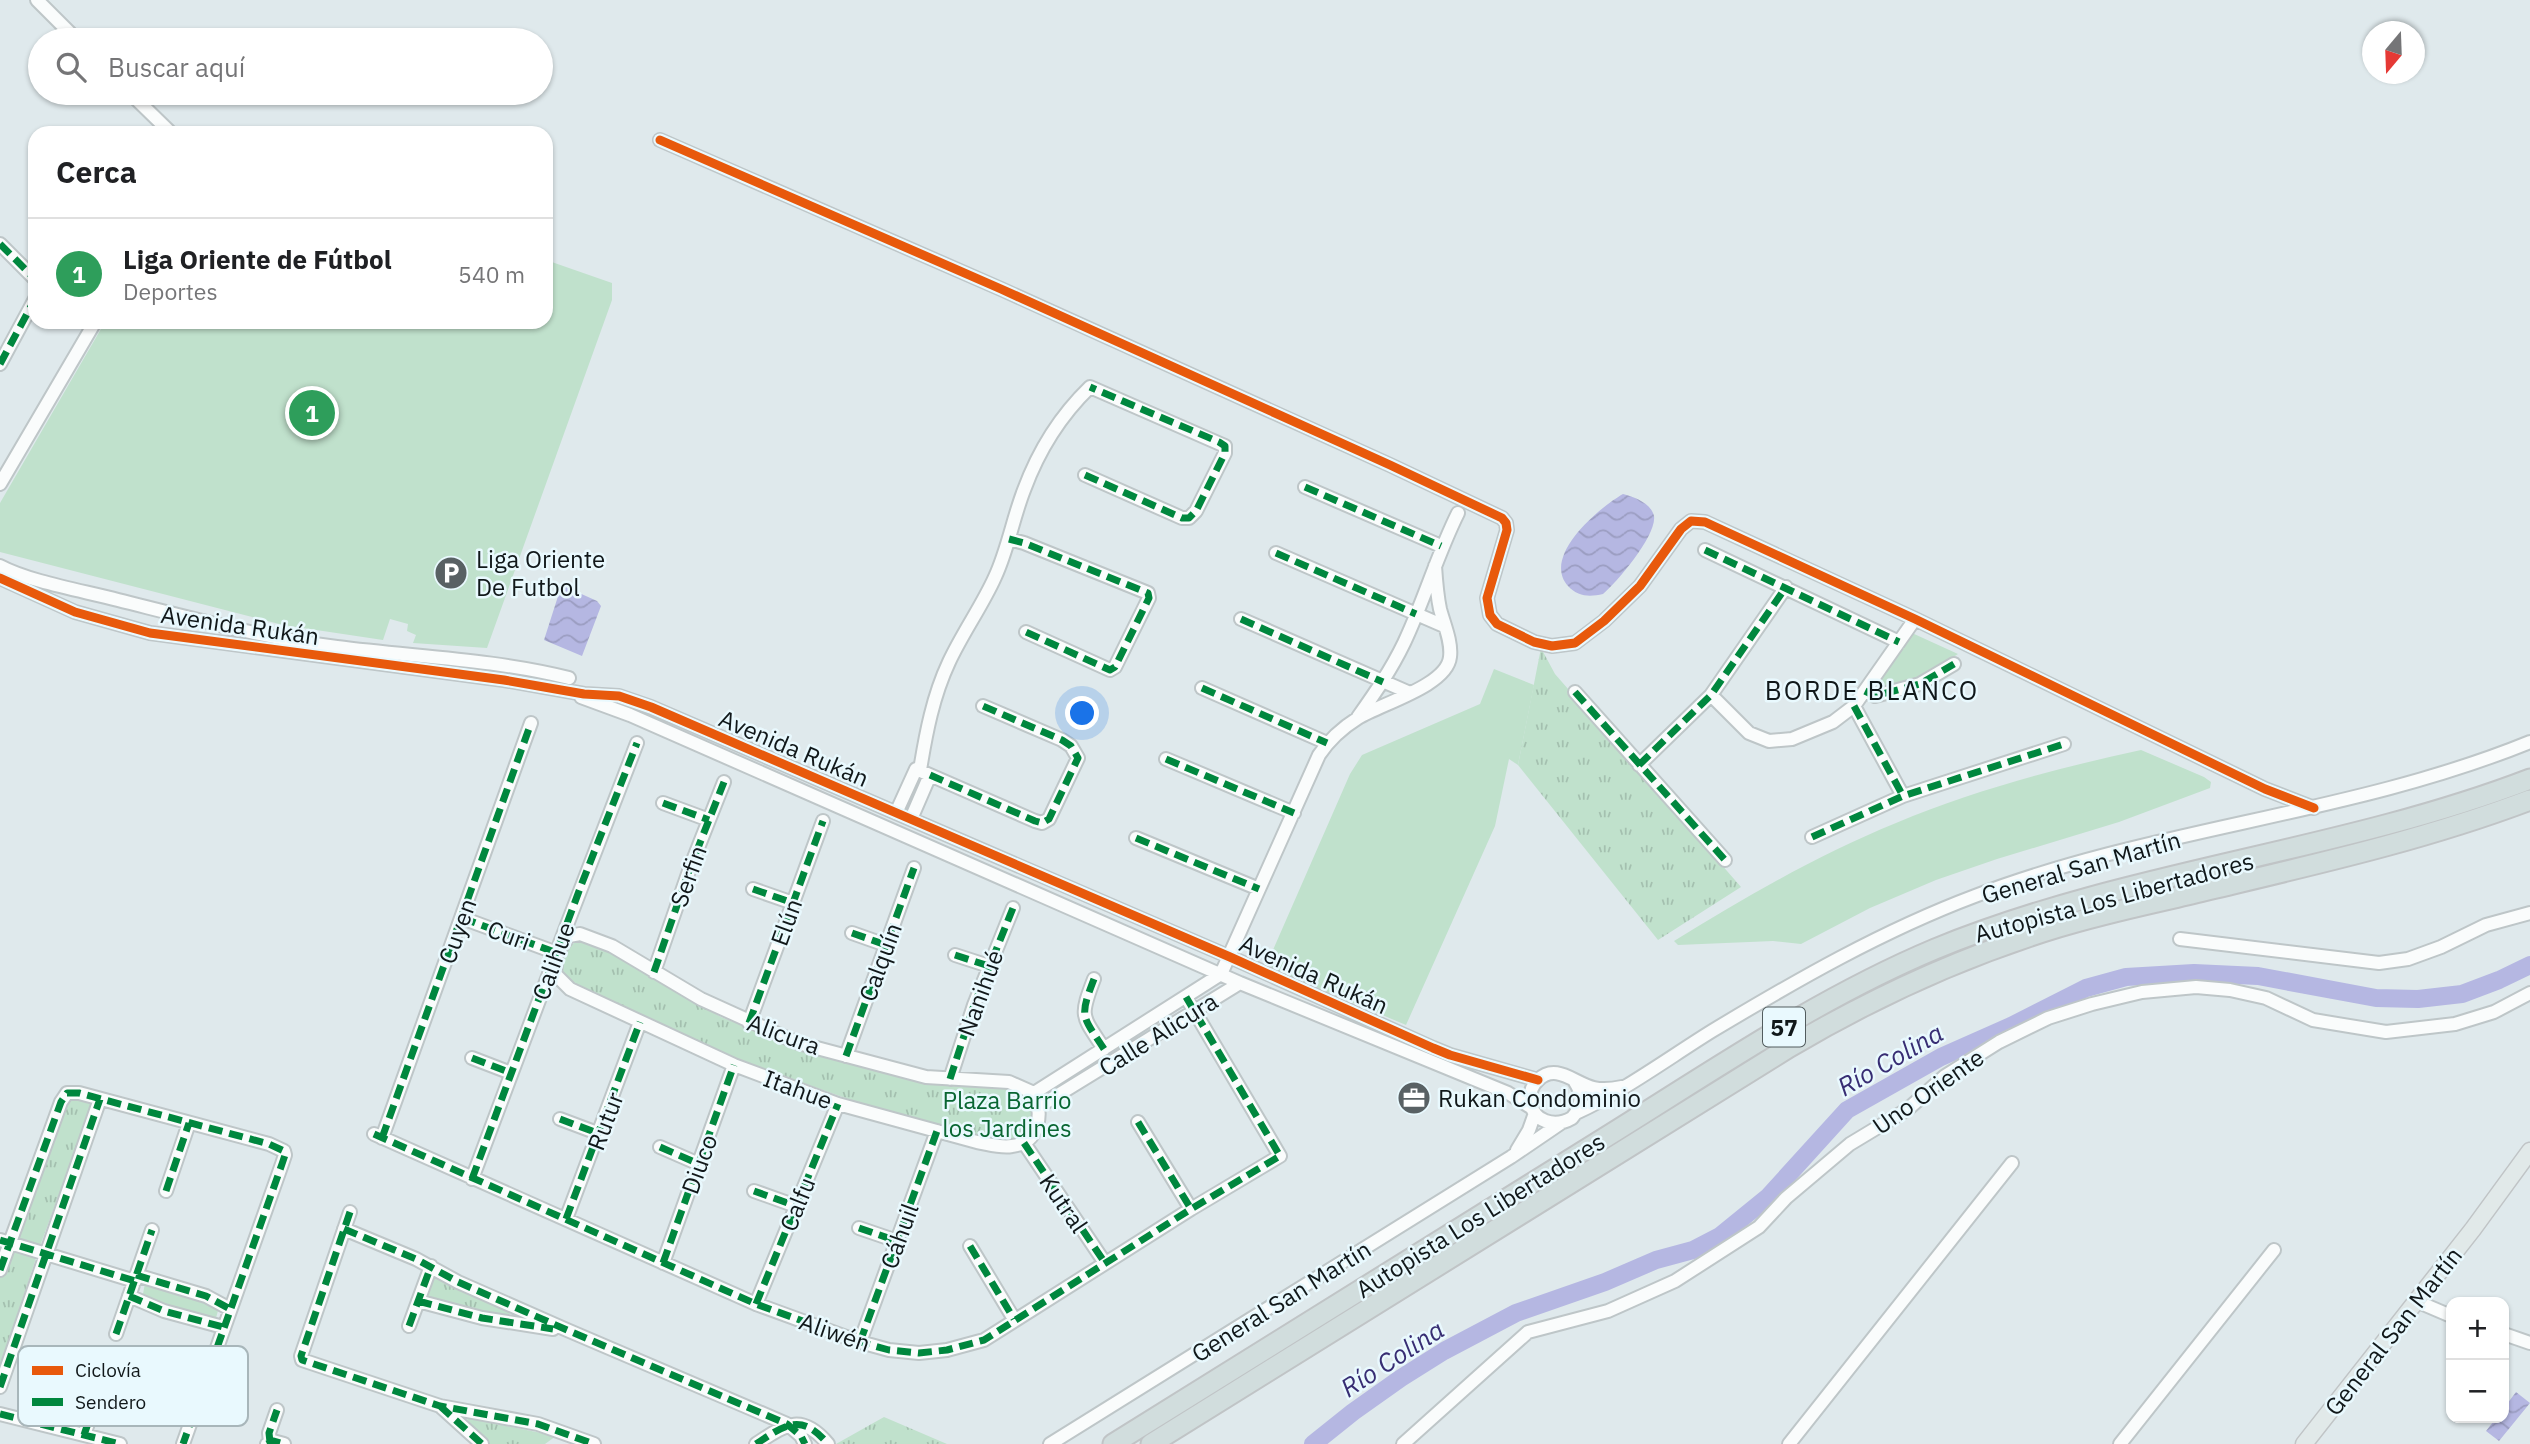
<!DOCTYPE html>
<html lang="es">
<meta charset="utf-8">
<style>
body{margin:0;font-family:"IBM Plex Sans",sans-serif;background:#f2f2f2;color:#202124}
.controls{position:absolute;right:21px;bottom:21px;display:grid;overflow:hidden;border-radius:14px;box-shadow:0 2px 5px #0004}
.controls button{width:63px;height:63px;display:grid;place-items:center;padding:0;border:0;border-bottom:2px solid #e0e0e0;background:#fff;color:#202124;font:35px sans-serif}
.compass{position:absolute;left:2362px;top:21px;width:63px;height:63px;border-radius:50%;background:#fff;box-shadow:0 2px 5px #0004;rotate:199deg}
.you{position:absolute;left:1083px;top:714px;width:24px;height:24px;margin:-18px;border:5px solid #fff;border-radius:50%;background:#1a73e8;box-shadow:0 0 0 10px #1a73e833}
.badge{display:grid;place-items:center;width:46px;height:46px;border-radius:50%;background:#b45309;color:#fff;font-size:23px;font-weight:700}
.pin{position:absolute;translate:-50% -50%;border:4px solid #fff;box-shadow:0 2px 7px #0006}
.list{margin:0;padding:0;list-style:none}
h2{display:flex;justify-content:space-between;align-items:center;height:91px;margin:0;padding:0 28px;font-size:30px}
h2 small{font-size:23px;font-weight:400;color:#757577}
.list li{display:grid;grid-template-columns:46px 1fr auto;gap:21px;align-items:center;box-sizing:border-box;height:112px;padding:0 28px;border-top:2px solid #e0e0e0}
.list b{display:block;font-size:26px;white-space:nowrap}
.list p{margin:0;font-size:23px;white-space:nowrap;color:#757577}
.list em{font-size:23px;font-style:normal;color:#757577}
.icon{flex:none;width:38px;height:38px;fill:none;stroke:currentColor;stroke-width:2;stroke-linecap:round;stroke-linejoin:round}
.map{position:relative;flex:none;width:2530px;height:1444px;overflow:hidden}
.search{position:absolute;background:#fff;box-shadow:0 2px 5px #0004;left:28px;top:28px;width:525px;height:77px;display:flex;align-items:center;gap:18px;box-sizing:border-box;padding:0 24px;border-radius:38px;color:#757577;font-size:26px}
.panel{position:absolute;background:#fff;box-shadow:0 2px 5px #0004;left:28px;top:126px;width:525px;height:203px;border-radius:21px}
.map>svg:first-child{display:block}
</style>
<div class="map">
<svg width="2530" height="1444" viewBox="0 0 2530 1444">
<defs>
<pattern id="park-tufts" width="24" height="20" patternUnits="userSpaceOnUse" patternTransform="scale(1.75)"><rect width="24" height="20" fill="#c0e1cc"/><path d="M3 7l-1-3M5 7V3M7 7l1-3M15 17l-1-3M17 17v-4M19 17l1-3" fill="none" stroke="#a4c0af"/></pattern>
<pattern id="water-waves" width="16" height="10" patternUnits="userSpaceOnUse" patternTransform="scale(1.75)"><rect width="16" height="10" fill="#b5b7e2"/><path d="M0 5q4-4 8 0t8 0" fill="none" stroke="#9b9dc1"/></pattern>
</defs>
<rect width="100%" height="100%" fill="#dfe9ec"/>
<!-- green -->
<path fill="#c0e1cc" d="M546 260 612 283V300L487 648 413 643 416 635 407 631 408 624 390 619 383 640 283 625 0 552V503L105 322H546Z
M1912 633 1958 654 1918 679 1876 690 1872 688Z
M1494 669 1534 685 1518 765 1509 759 1495 826 1406 1025 1266 966 1350 774 1362 755 1480 704Z
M2141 750 2204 777 2211 782 2210 788 2119 822 1997 859 1936 880 1870 908 1801 944 1773 941 1678 945 1674 941C1745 897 1818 855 1896 823 1975 790 2058 768 2141 750Z
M145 1283 219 1307 216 1318C188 1317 166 1309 143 1294Z"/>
<!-- park -->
<path fill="url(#park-tufts)" d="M1541 648 1555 674 1741 887 1658 940 1518 765Z
M578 941 608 950 642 972 721 1017 802 1049 1012 1088 1029 1097 1036 1110 1035 1124 1025 1138 1013 1143 935 1126 865 1105 669 1035 605 1006 559 975 563 949Z
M69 1096 93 1102 40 1246 0 1368V1278L64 1103Z
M436 1278 512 1312 508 1315 469 1310 428 1297 426 1294 431 1279Z
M884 1417 947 1444H836Z
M467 1418 556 1436 545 1444H488L469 1427Z"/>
<!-- water -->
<path fill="url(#water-waves)" d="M1623 494C1634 497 1651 503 1654 516 1657 535 1617 582 1603 594 1590 597 1578 597 1568 586 1541 556 1600 507 1623 494Z
M566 587 597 601 601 606 582 656 544 640 560 590Z
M2516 1392 2530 1403 2499 1441 2486 1431 2496 1418H2504V1408Z"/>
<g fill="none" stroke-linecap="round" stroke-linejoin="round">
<!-- river -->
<path stroke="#b5b7e2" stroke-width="18" d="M1313 1444 1353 1412 1401 1378 1444 1351 1516 1313 1605 1282 1656 1260 1693 1250 1720 1236 1768 1197 1847 1110 1941 1057 2011 1026 2086 988 2126 977 2194 973 2258 976 2376 998 2418 999 2462 994 2499 980 2530 965"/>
<defs>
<path id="minor" d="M37 0 77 40
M130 93 171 133
M660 140 1001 289 1390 465 1502 518 1506 523 1507 530 1487 598 1490 615 1497 624 1534 642 1552 646 1575 643 1604 621 1640 586 1681 529 1691 521 1705 522 1915 619 2265 789 2314 808
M0 244 35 279
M0 364 35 299
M0 484 95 322
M1305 487 1441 546
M1009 539 1024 543 1148 593 1149 598 1115 667 1110 670 1026 632
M1705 550 1899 642
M1276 553 1444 626
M0 566C30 582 84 591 118 600 190 618 263 638 337 647 414 657 493 659 569 678
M0 578 75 612 150 633 504 680 584 694 619 696 651 707 1230 957 1433 1048 1450 1055 1538 1080
M1241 619 1410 693
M1202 688 1327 743
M1865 691 1875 696 1920 684 1954 664
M1575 692 1725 860
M1711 695 1749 733 1769 741 1792 739 1833 722 1854 706 1915 619
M581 697 630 715 1240 983 1508 1093 1532 1108
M1854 706 1903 796
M1358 717C1375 693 1391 670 1404 643 1424 601 1437 555 1458 513
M1166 759 1294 813
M1639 765 1711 695 1786 587
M920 770C926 733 933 696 949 662 963 632 982 606 995 577 1008 549 1013 518 1024 490 1038 452 1061 415 1090 387L1225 446V453L1196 511 1189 518H1182L1085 475
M663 803 709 820
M896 813 916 769 1035 821 1042 823 1049 819 1078 758 1071 746 1062 740 983 706
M911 819 930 775
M1812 837 1903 796 2064 744
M1136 838 1259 889
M753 889 793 903
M462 918 557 953
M852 933 886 945
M2180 939 2379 963 2408 959 2441 947 2486 925 2530 913
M560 943 637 743
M557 953 555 974 570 989 734 1065 838 1104 977 1142C989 1144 1000 1148 1012 1146 1040 1143 1043 1114 1034 1093
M557 953 569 936 580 934 612 946 701 999 798 1043 926 1077 1009 1082 1034 1093
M955 955 989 966
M654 972 690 868 724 782
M1094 979C1079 1018 1082 1015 1104 1049
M749 1023 823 821
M846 1056 914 868
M472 1058 511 1073
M950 1079 974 1005 1013 908
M1575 1082C1583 1094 1582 1107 1572 1118 1555 1128 1532 1122 1530 1100 1530 1092 1532 1085 1538 1080 1556 1062 1575 1084 1594 1088 1603 1090 1612 1089 1622 1087
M1034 1093 1221 974 1319 755C1329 740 1342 728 1358 718 1380 704 1447 686 1450 657 1452 642 1444 624 1440 609 1437 595 1436 581 1435 566
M1040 1106 1240 983
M1576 1113C1624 1091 1667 1059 1712 1031 1797 980 1882 931 1975 896 2155 827 2351 815 2530 742
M560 1119 600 1134
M1138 1122 1191 1209
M374 1134 756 1304 860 1342 889 1350 919 1353 947 1350 984 1340 1191 1209 1280 1156 1186 997
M382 1138 531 723
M1024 1143 1105 1263
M660 1147 699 1164
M1517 1150 1529 1130 1535 1113
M472 1179 553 963
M166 1191 189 1123
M754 1191 796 1206
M350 1212 301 1356 302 1360 440 1406 538 1424 594 1444
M566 1219 640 1022
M859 1228 897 1241
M344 1229 416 1259 458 1282 567 1330 787 1424 801 1436 805 1444
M0 1240 135 1281
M970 1246 1014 1319
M663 1263 734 1065
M0 1270 61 1102 67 1093H79L269 1144 284 1151 285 1155 282 1164 183 1444
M136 1275 206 1296 230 1309
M129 1296 164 1311 223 1327
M418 1301 482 1318 553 1329
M2416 1301 2451 1316
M756 1304 838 1104
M409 1326 431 1266
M116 1334 152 1230
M2504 1334 2530 1343
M860 1342 937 1131
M0 1387 100 1099
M440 1406 482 1444
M0 1414 120 1444
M84 1435 98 1394
M270 1442 269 1433 277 1410
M267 1444 273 1441 284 1444
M756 1444C785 1425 801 1412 828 1444
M1050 1444 1511 1157 1561 1123
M1403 1444 1528 1332 1608 1311 1675 1281 1759 1227 1786 1198 1850 1144 1908 1109 1945 1076 1999 1042 2048 1018 2092 1004 2142 992 2196 987 2230 990 2266 998 2313 1020 2386 1032 2455 1024 2494 1012 2530 993
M1789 1444 2012 1163
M2120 1444 2274 1250"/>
<path id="major" d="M2304 1444 2473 1229 2530 1151"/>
<path id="highway" d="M1113 1444C1275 1343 1437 1243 1598 1142 1708 1074 1816 999 1935 949 2127 870 2337 853 2530 779
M1151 1444 1788 1048C1874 997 1963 956 2059 927 2101 914 2144 905 2187 895 2303 867 2419 842 2530 800"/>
</defs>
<!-- minor casing -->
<use href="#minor" stroke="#bec6c8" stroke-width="16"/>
<!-- major casing -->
<use href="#major" stroke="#c0c4c6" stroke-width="19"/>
<!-- highway casing -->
<use href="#highway" stroke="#c0c4c6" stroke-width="23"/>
<!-- minor -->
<use href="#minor" stroke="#fafcfc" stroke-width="12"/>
<!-- major -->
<use href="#major" stroke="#e1e9e9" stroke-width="16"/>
<!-- highway -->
<use href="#highway" stroke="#d1dddd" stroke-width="19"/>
<!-- quiet -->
<path stroke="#00873e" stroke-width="7" stroke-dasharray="14 7" stroke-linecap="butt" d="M0 244 35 279
M0 364 35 299
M1085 475 1182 518H1189L1196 511 1225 453V446L1219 442 1090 387
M1305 487 1441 546
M1009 539 1024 543 1148 593 1149 598 1115 667 1110 670 1026 632
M1705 550 1899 642
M1276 553 1416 614
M1241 619 1383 682
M1202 688 1327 743
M1865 691 1875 696 1920 684 1954 664
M1575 692 1725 860
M1854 706 1903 796
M1166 759 1294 813
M1639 765 1711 695 1786 587
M930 775 1035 821 1042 823 1049 819 1078 758 1071 746 1062 740 983 706
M663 803 709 820
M1812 837 1903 796 2064 744
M1136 838 1259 889
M753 889 793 903
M462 918 557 953
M852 933 886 945
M955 955 989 966
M654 972 690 868 724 782
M1094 979C1079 1018 1082 1015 1104 1049
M749 1023 823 821
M846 1056 914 868
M472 1058 511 1073
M950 1079 974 1005 1013 908
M560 1119 600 1134
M1138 1122 1191 1209
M374 1134 756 1304 860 1342 889 1350 919 1353 947 1350 984 1340 1191 1209 1280 1156 1186 997
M382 1138 531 723
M1024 1143 1105 1263
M660 1147 699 1164
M472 1179 582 883 637 743
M166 1191 189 1123
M754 1191 796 1206
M350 1212 301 1356 302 1360 440 1406 538 1424 594 1444
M566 1219 640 1022
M859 1228 897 1241
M344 1229 416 1259 458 1282 567 1330 787 1424 801 1436 805 1444
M0 1240 135 1281
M970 1246 1014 1319
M663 1263 734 1065
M0 1270 61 1102 67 1093H79L269 1144 284 1151 285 1155 282 1164 183 1444
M136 1275 206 1296 230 1309
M129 1296 164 1311 223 1327
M418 1301 482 1318 553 1329
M756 1304 838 1104
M409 1326 431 1266
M116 1334 152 1230
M860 1342 937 1131
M0 1387 100 1099
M440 1406 482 1444
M0 1414 120 1444
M84 1435 98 1394
M270 1442 269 1433 277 1410
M267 1444 273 1441 284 1444
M756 1444C785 1425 801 1412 828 1444"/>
<defs>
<path id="cycleway" d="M660 140 1001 289 1390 465 1502 518 1506 523 1507 530 1487 598 1490 615 1497 624 1534 642 1552 646 1575 643 1604 621 1640 586 1681 529 1691 521 1705 522 1915 619 2265 789 2314 808
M0 578 75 612 150 633 504 680 584 694 619 696 651 707 1230 957 1433 1048 1450 1055 1538 1080"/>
</defs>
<!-- cycleway casing -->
<use href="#cycleway" stroke="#e9f9fe" stroke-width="13"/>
<!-- cycleway -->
<use href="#cycleway" stroke="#e8590c" stroke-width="9"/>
</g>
<!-- icons -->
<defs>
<symbol id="parking-disc" viewBox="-11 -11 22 22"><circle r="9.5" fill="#596164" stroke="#e9f9fe"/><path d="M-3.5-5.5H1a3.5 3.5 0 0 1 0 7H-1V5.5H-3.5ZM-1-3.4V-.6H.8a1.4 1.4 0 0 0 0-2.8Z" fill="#fff"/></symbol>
<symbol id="office-disc" viewBox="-11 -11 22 22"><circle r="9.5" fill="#596164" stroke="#e9f9fe"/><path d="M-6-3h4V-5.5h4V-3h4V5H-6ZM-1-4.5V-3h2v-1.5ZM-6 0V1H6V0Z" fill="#fff"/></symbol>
</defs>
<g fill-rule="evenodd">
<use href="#parking-disc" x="432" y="554" width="38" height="38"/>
<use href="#office-disc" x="1395" y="1079" width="38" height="38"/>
</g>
<g text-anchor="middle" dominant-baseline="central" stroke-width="5" stroke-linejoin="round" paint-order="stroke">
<!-- shield labels -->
<rect fill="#e9f9fe" stroke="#525c5e" stroke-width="2" x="1763" y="1007.5" width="42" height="39" rx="5"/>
<g font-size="23" font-weight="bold" fill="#11181a">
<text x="1784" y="1027">57</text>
</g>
<!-- poi labels -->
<g font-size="24" fill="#11181a" stroke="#e9f9fe" text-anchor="start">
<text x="476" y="559">Liga Oriente<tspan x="476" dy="28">De Futbol</tspan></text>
<text x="1438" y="1098">Rukan Condominio</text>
</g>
<!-- street labels -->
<g font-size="24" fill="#11181a" stroke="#e9f9fe">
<text transform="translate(240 625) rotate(8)">Avenida Rukán</text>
<text transform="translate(794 748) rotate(23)">Avenida Rukán</text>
<text transform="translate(2081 867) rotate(-16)">General San Martín</text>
<text transform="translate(688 876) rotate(-70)">Serfin</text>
<text transform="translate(2114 897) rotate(-15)">Autopista Los Libertadores</text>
<text transform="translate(786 922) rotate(-70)">Elún</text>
<text transform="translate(457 931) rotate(-70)">Cuyen</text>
<text transform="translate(509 935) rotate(20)">Curi</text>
<text transform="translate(553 961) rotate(-70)">Calihue</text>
<text transform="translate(880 962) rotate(-70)">Calquín</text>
<text transform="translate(1314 974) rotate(24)">Avenida Rukán</text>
<text transform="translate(980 993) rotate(-70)">Nanihué</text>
<text transform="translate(784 1034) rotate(20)">Alicura</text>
<text transform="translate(1158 1034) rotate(-32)">Calle Alicura</text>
<text transform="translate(798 1089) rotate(20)">Itahue</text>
<text transform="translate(1928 1091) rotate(-35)">Uno Oriente</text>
<text transform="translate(605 1121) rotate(-69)">Rutur</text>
<text transform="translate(699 1164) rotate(-70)">Diuco</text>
<text transform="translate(1064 1203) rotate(56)">Kutral</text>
<text transform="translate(797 1204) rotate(-68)">Calfu</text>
<text transform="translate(1480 1215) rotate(-32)">Autopista Los Libertadores</text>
<text transform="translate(899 1236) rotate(-70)">Cáhuil</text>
<text transform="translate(1281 1301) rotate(-32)">General San Martín</text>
<text transform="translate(2393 1331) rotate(-52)">General San Martín</text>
<text transform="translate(835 1332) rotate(19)">Aliwén</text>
</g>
<!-- park labels -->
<g font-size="24" fill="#096632" stroke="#e9f9fe">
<text x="1007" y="1100">Plaza Barrio<tspan x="1007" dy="28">los Jardines</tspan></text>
</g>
<!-- neighbourhood labels -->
<g font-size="26" letter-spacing="2" fill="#11181a" stroke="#e9f9fe">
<text x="1872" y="690">BORDE BLANCO</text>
</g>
<!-- water labels -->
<g font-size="26" font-style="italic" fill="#372d73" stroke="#e9f9fe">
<text transform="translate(1890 1059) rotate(-30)">Río Colina</text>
<text transform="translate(1392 1358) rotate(-33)">Río Colina</text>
</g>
</g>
<!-- legend -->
<rect x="18" y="1346" width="230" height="80" rx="10" fill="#e9f9fe" stroke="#a8b6ba" stroke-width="2"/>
<rect x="32" y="1366" width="31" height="9" fill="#e8590c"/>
<rect x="32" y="1398" width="31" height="8" fill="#00873e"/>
<g font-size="19" fill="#11181a">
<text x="75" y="1377">Ciclovía</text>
<text x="75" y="1409">Sendero</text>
</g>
</svg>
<div class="controls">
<button>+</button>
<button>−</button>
</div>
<svg class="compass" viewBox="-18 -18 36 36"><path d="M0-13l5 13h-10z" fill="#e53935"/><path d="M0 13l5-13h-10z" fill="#757577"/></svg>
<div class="you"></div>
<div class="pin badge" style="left:312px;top:413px;background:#2e9e5b">1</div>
<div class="search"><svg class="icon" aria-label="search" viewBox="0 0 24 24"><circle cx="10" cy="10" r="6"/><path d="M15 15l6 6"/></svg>Buscar aquí</div>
<section class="panel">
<h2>Cerca<small></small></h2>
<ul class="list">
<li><span class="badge" style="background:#2e9e5b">1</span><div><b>Liga Oriente de Fútbol</b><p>Deportes</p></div><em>540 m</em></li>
</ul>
</section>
</div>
